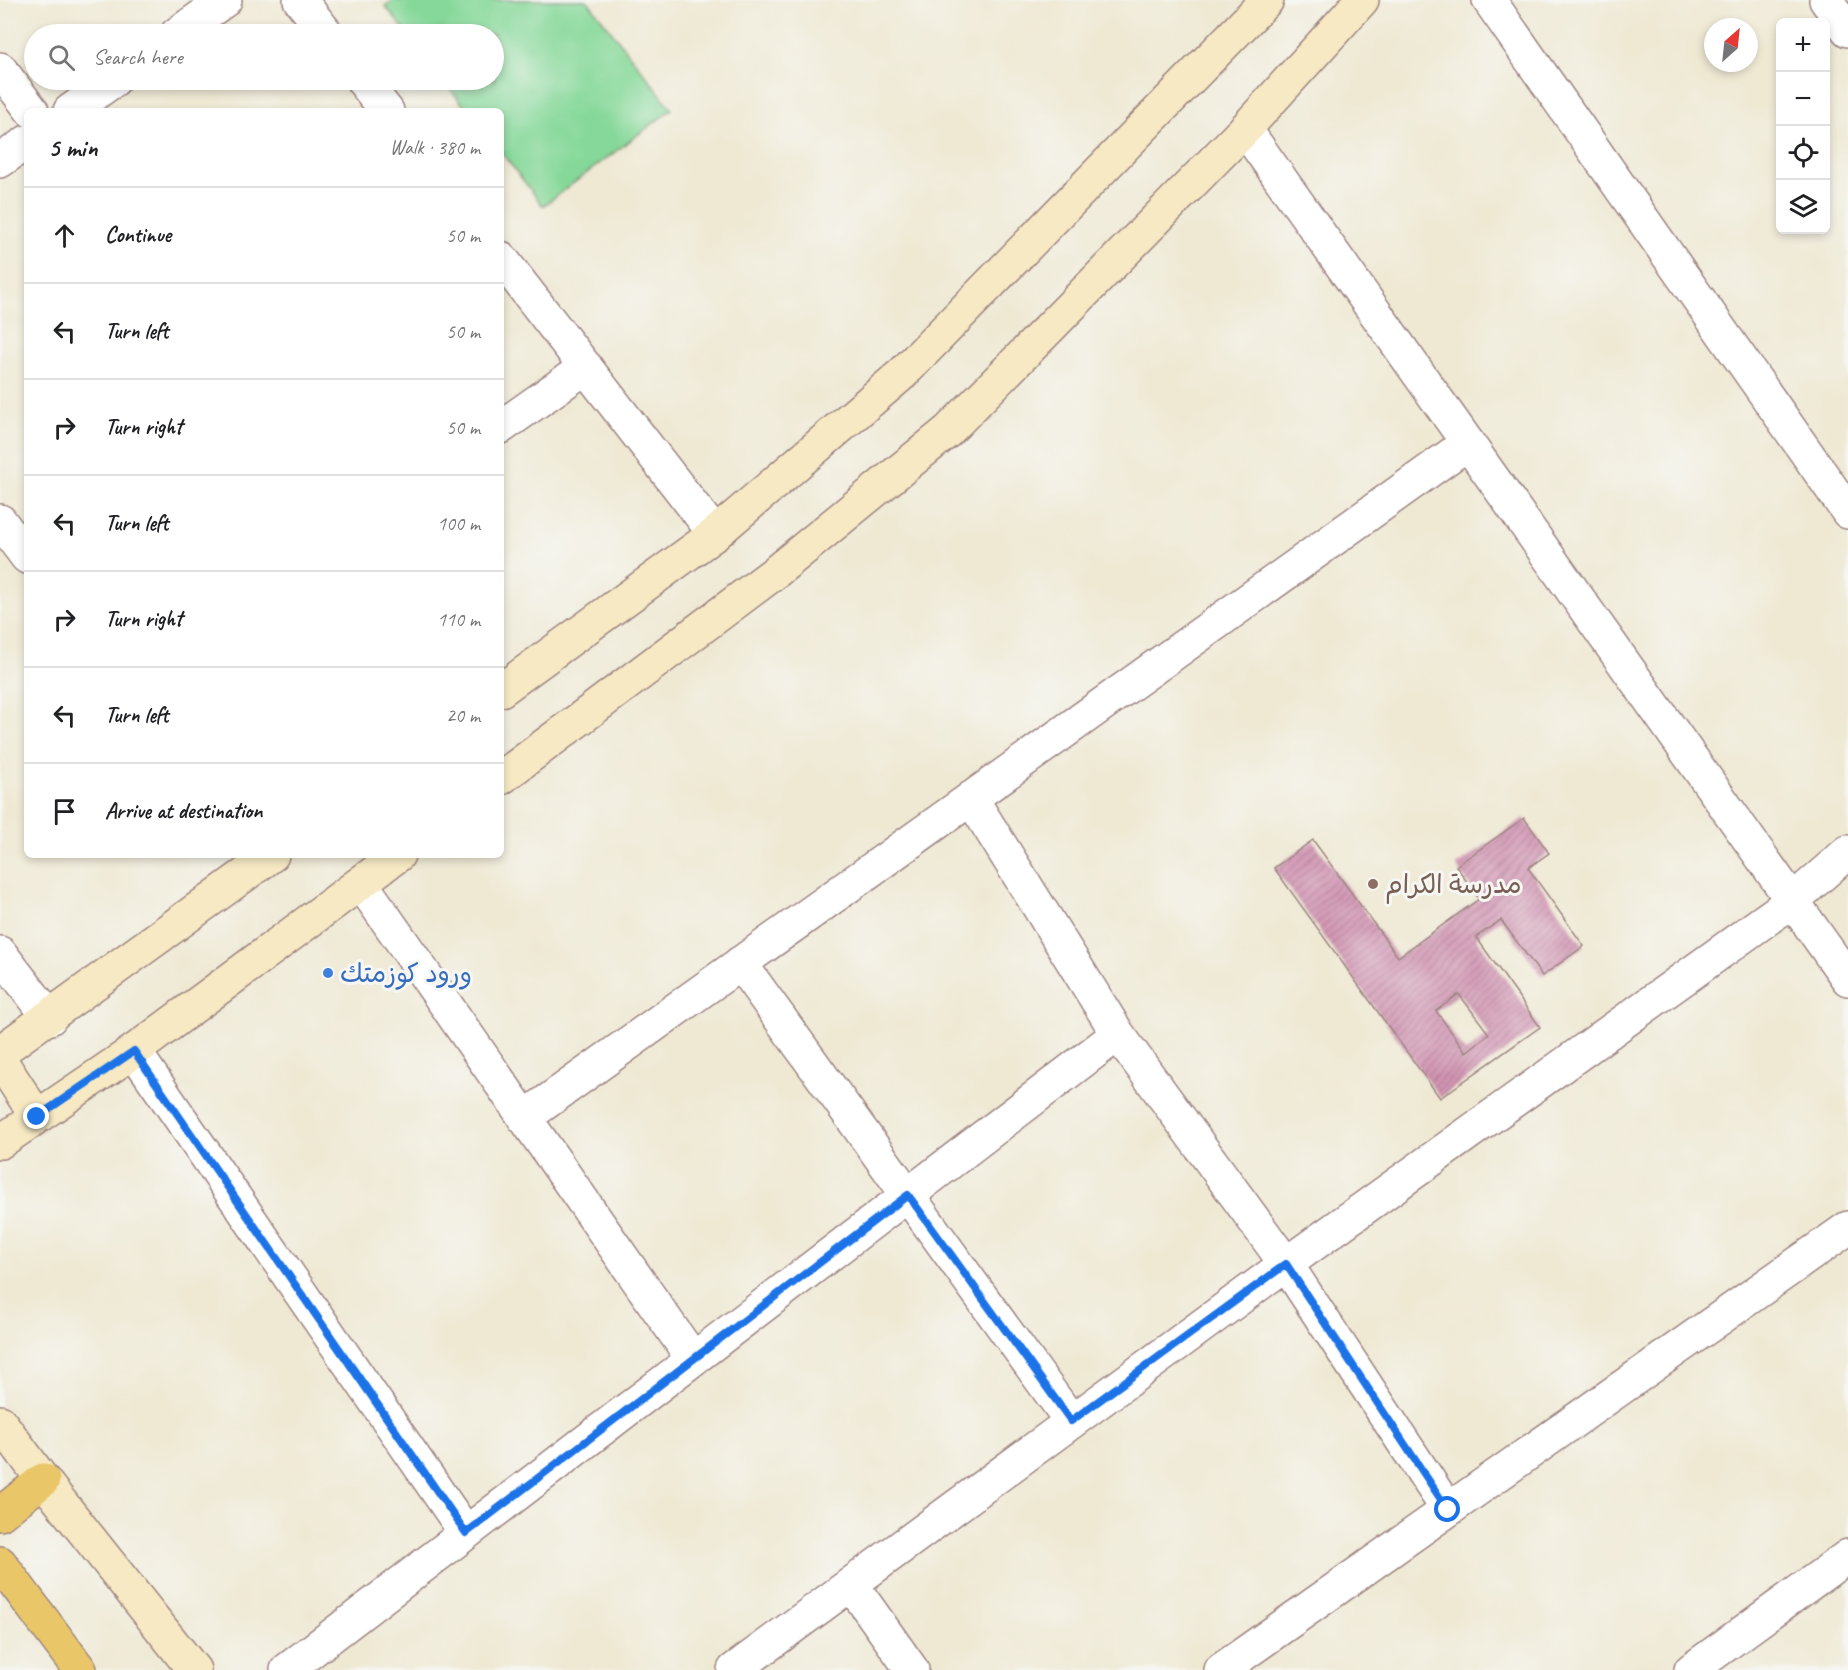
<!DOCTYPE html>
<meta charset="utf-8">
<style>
body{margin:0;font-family:Caveat,"Playpen Sans Arabic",sans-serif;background:#f6f6f6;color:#202124}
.controls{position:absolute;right:18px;top:18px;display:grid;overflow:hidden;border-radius:9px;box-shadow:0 3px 9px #0003}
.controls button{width:54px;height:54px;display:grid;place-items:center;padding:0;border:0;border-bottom:2px solid #e0e0e0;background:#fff;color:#202124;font:30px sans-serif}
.compass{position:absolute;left:1704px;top:18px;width:54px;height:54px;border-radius:50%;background:#fff;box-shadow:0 3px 9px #0003;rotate:27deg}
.stop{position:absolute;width:18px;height:18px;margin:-14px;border:4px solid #1a73e8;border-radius:50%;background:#fff}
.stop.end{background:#1a73e8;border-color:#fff;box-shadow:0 2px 6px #0008}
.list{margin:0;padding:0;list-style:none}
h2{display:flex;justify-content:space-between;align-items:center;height:78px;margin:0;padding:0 24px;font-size:26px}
h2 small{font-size:20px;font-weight:400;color:#757577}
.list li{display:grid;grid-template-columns:39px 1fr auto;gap:18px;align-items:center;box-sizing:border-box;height:96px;padding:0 24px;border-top:2px solid #e0e0e0}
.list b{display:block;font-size:22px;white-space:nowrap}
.list em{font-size:20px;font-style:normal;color:#757577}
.icon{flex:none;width:33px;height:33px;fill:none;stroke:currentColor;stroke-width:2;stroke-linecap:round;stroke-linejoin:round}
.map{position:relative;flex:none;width:1848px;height:1670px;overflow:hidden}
.search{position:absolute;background:#fff;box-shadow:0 3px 9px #0003;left:24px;top:24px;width:480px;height:66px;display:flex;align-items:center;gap:15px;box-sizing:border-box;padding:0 21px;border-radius:33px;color:#757577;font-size:22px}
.panel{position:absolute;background:#fff;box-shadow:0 3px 9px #0003;left:24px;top:108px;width:480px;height:750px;border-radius:9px}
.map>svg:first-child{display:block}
</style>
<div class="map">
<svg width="1848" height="1670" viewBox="0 0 1848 1670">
<defs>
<pattern id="building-hatch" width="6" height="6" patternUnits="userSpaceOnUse" patternTransform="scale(1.5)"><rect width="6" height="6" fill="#d294b3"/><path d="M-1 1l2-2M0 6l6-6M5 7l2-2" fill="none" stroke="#ac7892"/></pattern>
</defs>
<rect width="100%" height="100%" fill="#f6f6f2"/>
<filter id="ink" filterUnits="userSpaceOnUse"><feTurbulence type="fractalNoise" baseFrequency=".0167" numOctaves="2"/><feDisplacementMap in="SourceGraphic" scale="12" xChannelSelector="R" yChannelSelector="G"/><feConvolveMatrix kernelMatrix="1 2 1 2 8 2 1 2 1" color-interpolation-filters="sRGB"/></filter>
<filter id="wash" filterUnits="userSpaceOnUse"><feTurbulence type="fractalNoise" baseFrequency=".008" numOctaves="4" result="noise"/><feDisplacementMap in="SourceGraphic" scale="24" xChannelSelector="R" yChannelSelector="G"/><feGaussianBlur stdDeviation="1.35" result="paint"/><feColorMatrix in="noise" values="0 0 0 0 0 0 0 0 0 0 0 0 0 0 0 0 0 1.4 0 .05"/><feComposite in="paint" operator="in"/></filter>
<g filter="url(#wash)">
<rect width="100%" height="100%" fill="#efe9d4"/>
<!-- pitch -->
<path fill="#85d899" stroke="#687c62" stroke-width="1.5" d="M394 0H587L672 109 543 206 501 152V111H468L443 80H494V34H408L385 6Z"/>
<g id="blocks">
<!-- building -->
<path fill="url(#building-hatch)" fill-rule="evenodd" d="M1524 818 1549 853 1528 868 1584 946 1542 976 1501 920 1476 937 1540 1027 1440 1098 1274 868 1313 840 1398 957 1479 899 1456 866ZM1459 994 1489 1034 1466 1052 1436 1011Z"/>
</g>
</g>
<g filter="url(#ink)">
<use href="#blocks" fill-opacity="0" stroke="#9c8480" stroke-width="1.5"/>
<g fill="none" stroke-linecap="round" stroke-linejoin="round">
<defs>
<path id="street" d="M300 0 327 34
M1489 0 1848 512
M1826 0 1848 30
M177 34 225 0
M0 69 32 111
M362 80 387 111
M70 111 114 80
M1245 129 1848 979
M0 161 27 142
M501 258 715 534
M501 427 586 367
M0 521 27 557
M971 798 1118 1034 1286 1264 1448 1510
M361 883 693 1359
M0 953 50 1018
M740 963 1071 1421
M134 1051 466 1533
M524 1118 1468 443
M851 1584 912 1670
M287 1670 1118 1034
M734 1670 1286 1264 1792 901 1848 852
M1221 1670 1848 1228
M1691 1670 1848 1556"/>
<path id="secondary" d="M501 690 715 534 902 374 1267 0
M501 778 773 574 948 431 1245 129 1362 0
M0 1052 272 855
M0 1060 37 1117
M0 1142 134 1051 398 855
M0 1422 43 1480 194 1670"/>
<path id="primary" d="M0 1514 43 1480
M0 1563 80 1670"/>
</defs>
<!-- street casing -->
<use href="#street" stroke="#9c8480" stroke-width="36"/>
<!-- secondary casing -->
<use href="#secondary" stroke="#9c8480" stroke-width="36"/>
<!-- primary casing -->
<use href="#primary" stroke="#9c8480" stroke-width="36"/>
<!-- street -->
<use href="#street" stroke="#fff" stroke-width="33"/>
<!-- secondary -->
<use href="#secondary" stroke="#f6e9c3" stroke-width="33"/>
<!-- primary -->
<use href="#primary" stroke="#e9c769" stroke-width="33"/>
</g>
</g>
<g fill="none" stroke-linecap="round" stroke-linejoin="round" filter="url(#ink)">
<!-- route -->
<path stroke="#1a73e8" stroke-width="8" d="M37 1117 134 1051 466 1533 908 1195 1071 1421 1286 1264 1448 1510"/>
</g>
<!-- markers -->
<circle fill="#8d6e63" stroke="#f6f6f2" stroke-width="2" cx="1373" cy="884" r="6"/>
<circle fill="#3f7fe0" stroke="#f6f6f2" stroke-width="2" cx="328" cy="973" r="6"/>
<g text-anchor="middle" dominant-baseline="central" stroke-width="6" stroke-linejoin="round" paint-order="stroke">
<!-- education labels -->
<g font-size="26" fill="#785e54" stroke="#f6f6f2" text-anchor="start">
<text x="1385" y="884">مدرسة الكرام</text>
</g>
<!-- shop labels -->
<g font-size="26" fill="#366cbe" stroke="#f6f6f2" text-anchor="start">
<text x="340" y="973">ورود كوزمتك</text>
</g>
</g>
</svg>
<div class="controls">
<button>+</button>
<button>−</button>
<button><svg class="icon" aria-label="locate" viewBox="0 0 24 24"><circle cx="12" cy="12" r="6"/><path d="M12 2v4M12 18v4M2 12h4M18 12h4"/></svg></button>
<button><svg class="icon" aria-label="layers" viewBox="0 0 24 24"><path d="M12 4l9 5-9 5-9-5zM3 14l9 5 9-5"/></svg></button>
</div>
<svg class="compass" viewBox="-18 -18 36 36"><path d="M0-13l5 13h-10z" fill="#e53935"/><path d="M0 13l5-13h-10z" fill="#757577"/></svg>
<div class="stop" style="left:1448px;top:1510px"></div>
<div class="stop end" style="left:37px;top:1117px"></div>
<div class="search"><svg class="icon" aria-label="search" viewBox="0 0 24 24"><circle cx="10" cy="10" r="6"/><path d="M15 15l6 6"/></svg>Search here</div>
<section class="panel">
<h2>5 min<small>Walk · 380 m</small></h2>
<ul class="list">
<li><svg class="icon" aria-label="ahead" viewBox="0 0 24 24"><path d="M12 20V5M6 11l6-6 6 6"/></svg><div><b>Continue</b></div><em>50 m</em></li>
<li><svg class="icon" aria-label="left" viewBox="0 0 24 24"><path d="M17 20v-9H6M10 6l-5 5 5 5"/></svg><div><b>Turn left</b></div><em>50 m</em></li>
<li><svg class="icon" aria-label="right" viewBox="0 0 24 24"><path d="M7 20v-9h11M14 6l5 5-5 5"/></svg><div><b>Turn right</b></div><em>50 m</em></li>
<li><svg class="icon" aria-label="left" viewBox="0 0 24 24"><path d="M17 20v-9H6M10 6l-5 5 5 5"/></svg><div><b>Turn left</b></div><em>100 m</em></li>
<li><svg class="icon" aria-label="right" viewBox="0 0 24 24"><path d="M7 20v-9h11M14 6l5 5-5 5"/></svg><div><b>Turn right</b></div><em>110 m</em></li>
<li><svg class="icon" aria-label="left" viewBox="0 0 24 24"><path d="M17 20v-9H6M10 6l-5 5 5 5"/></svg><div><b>Turn left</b></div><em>20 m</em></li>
<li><svg class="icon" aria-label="arrive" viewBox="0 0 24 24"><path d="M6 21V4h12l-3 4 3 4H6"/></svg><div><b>Arrive at destination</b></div></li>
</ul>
</section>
</div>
